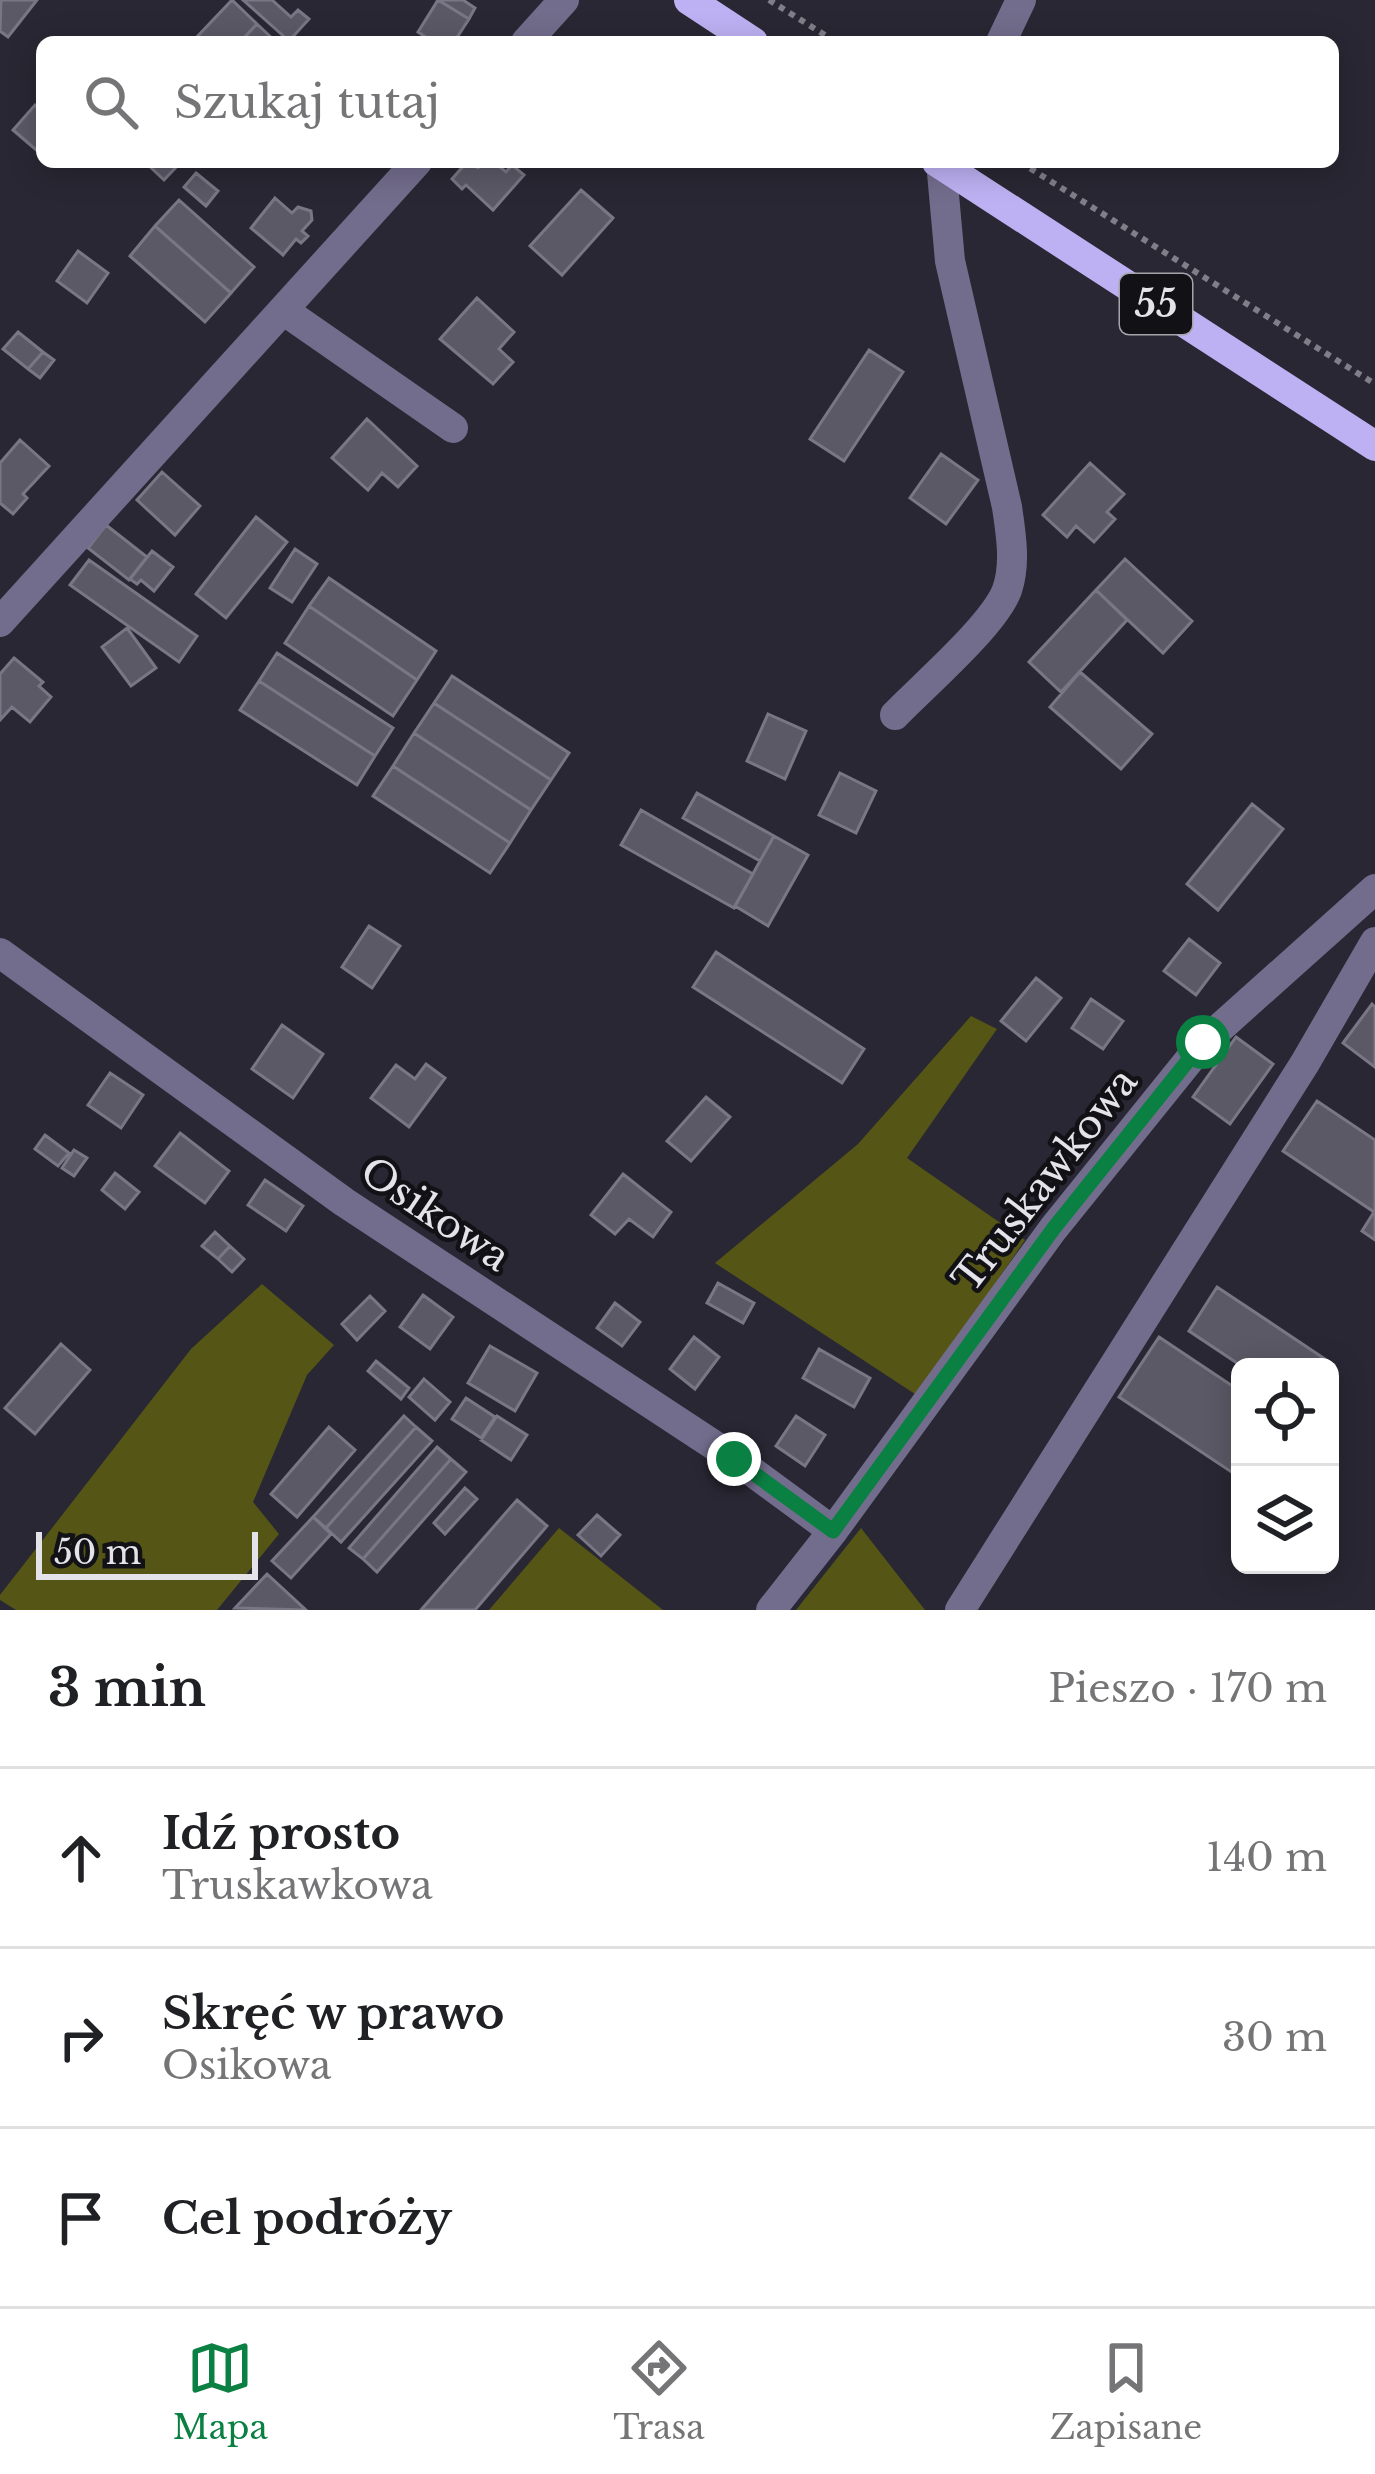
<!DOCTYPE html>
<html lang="pl">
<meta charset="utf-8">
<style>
body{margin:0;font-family:"Libre Baskerville",serif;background:#f2f2f2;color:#202124}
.controls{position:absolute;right:36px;bottom:36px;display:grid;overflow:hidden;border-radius:18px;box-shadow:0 6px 30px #0003}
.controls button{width:108px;height:108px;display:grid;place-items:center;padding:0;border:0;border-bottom:3px solid #e0e0e0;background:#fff;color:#202124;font:60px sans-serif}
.scale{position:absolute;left:36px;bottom:30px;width:222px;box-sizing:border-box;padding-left:12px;border:6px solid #e4e3ea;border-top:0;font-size:33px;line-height:42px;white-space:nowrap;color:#e4e3ea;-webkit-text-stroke:9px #121116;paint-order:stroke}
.stop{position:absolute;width:36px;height:36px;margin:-27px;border:9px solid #0b8043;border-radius:50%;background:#fff}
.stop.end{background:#0b8043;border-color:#fff;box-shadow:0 3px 12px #0008}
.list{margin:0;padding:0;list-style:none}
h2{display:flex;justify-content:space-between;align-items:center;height:156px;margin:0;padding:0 48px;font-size:51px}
h2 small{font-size:39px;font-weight:400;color:#757577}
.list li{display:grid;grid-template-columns:78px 1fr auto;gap:36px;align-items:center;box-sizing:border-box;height:180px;padding:0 48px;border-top:3px solid #e0e0e0}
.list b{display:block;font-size:45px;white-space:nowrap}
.list p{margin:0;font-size:39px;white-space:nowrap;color:#757577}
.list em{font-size:39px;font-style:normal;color:#757577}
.icon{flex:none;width:66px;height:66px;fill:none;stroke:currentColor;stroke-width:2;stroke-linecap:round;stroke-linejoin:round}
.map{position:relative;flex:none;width:1375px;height:1610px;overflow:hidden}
.search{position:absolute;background:#fff;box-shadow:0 6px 30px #0003;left:36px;right:36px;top:36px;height:132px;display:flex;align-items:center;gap:30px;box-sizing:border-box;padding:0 42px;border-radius:18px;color:#757577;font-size:45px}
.sheet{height:696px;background:#fff}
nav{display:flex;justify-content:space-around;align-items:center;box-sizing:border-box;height:168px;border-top:3px solid #e0e0e0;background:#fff;font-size:33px;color:#757577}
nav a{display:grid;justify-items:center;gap:6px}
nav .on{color:#0b8043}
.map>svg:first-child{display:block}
</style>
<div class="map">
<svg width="1375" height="1610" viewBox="0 0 1375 1610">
<rect width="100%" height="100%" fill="#292733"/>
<!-- green -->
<path fill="#555615" d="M971 1016 997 1029 907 1158 1025 1240 918 1396 715 1263 858 1144Z
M262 1284 334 1345 307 1375 253 1502 279 1534 217 1610H16L0 1600V1595L191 1349Z
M559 1528 663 1610H489Z
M861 1528 925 1610H796Z"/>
<!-- building -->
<path fill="#5b5966" stroke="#797785" stroke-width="3" d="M1 0H37L8 37 0 31Z
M232 0 257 24 240 42H192Z
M243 0H272L291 17 298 10 309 19 289 41Z
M438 0 469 19 454 42H433L418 32Z
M438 0H463L475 8 469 19Z
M257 24 276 42H240Z
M35 105 42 111 41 154 13 130Z
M145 162H181L164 180Z
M467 162 478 168 484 162H494L506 172 512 165 524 175 493 210 466 185 462 189 452 179Z
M196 173 218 191 206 206 184 187Z
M581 190 613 218 562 275 530 246Z
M275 198 292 213 298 207 311 211 312 220 302 231 308 236 301 243 296 239 283 255 251 228Z
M179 200 254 267 231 293 155 226Z
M155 226 231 293 205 322 130 256Z
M78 251 108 273 87 303 57 281Z
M477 298 514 332 499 349 513 362 493 384 440 339Z
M18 332 43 352 28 369 3 349Z
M869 350 903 372 844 461 810 439Z
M43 352 54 360 40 378 28 369Z
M367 419 417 466 398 487 382 473 368 490 332 458Z
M20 440 49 466 23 494 27 498 13 514 0 503V463Z
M941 454 978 480 946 524 910 498Z
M1090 463 1124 494 1107 512 1115 519 1094 542 1076 526 1067 537 1043 515Z
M162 472 200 506 175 535 137 500Z
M256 517 287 542 226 618 196 594Z
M106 525 147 557 129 580 88 548Z
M295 549 317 564 292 602 270 588Z
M152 551 173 567 154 591 141 580 137 584 130 579Z
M1125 559 1192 621 1163 653 1096 590Z
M89 560 197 636 179 662 70 585Z
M329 578 436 651 417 680 309 606Z
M1096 590 1127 620 1061 692 1029 662Z
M309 606 417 680 393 716 285 643Z
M127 628 156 668 131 686 102 647Z
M277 653 393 728 375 756 259 681Z
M14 658 43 682 39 686 51 697 30 722 12 707 0 720V674Z
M1080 672 1152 734 1121 769 1050 707Z
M452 676 569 753 551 780 434 703Z
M259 681 375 756 357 785 240 710Z
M434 703 551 780 531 810 414 733Z
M768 714 806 731 785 779 747 761Z
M414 733 531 810 510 843 393 766Z
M393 766 510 843 490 873 373 796Z
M840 773 876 791 856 833 819 815Z
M697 793 774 836 760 861 683 818Z
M1252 804 1283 829 1218 910 1187 884Z
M641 810 753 874 734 908 621 845Z
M774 836 808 855 768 926 735 906Z
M369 926 400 946 372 988 342 967Z
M1189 939 1220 963 1196 995 1164 971Z
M716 952 864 1049 842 1083 693 987Z
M1036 978 1061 998 1026 1041 1001 1021Z
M1091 999 1123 1021 1103 1049 1072 1028Z
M1372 1004 1375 1007V1067L1343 1043Z
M282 1025 323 1054 293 1098 252 1069Z
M1236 1037 1273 1064 1230 1124 1193 1097Z
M426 1064 445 1078 409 1127 371 1098 396 1065 415 1079Z
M110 1073 143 1095 121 1128 88 1105Z
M706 1097 730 1117 691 1161 667 1141Z
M1317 1101 1375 1140V1240L1362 1231 1374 1212 1283 1151Z
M180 1133 229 1171 205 1203 155 1166Z
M45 1135 69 1153 58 1166 35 1149Z
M74 1150 87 1158 74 1176 62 1168Z
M115 1173 139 1192 125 1209 102 1190Z
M623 1174 671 1212 653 1237 629 1219 615 1234 591 1215Z
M265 1180 303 1206 286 1231 248 1205Z
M215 1232 230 1246 218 1259 202 1246Z
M230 1246 244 1259 232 1272 218 1259Z
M718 1283 754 1303 743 1323 707 1303Z
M1217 1287 1334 1365 1330 1370V1367H1243L1189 1331Z
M423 1295 453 1317 430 1349 400 1327Z
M370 1296 385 1311 357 1340 342 1324Z
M615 1303 640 1322 622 1346 597 1328Z
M694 1337 719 1357 695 1389 670 1369Z
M1159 1337 1240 1391V1462L1233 1473 1119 1397Z
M61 1344 90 1370 35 1434 5 1408Z
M490 1346 537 1373 515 1411 468 1383Z
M819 1349 870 1378 854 1407 803 1378Z
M376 1361 409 1388 401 1399 368 1371Z
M424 1379 450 1402 435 1420 409 1397Z
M466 1398 495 1417 481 1438 452 1419Z
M404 1416 416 1427 326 1528 313 1517Z
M497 1416 527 1435 511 1460 481 1440Z
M796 1416 825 1435 805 1466 776 1446Z
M329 1427 355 1450 297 1517 271 1494Z
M416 1427 432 1441 341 1542 326 1528Z
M437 1447 451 1459 363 1559 349 1548Z
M451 1459 466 1472 377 1572 363 1559Z
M465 1488 477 1499 445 1534 434 1523Z
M517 1500 547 1526 475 1610H421Z
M597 1515 620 1535 601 1556 578 1535Z
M313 1517 331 1534 291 1578 272 1561Z
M267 1574 306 1610 235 1608Z"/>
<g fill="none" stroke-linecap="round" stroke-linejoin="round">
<!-- path -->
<path stroke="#807e88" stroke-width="6" stroke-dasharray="6 6" stroke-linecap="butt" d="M769 0 836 42
M1020 162 1375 384"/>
<!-- minor -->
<path stroke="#736d8d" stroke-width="30" d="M526 42 564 0
M1001 42 1021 0
M283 310 453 428
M0 622 417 162
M895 715C923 686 994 625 1007 590 1016 564 1011 534 1007 507L950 261 941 162
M0 953 344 1202 735 1459 833 1531
M771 1610 833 1531 1053 1229 1203 1043 1375 889
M960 1610 1305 1063 1375 942"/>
<!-- major -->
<path stroke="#beb1f3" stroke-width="30" d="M689 0 753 42
M937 162 1375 446"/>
</g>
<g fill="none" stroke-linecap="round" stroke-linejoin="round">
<!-- route -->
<path stroke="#0b8043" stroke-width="15" d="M734 1459 833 1531 1054 1228 1203 1042"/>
</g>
<g text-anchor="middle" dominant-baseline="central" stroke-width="9" stroke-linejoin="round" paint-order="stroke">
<!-- shield labels -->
<rect fill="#121116" stroke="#a5a4aa" stroke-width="3" x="1120" y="274" width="72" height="60" rx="9"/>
<g font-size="36" font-weight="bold" fill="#e4e3ea">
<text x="1156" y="304">55</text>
</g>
<!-- street labels -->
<g font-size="39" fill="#e4e3ea" stroke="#121116">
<text transform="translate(1045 1180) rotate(-52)">Truskawkowa</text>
<text transform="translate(435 1214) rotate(34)">Osikowa</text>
</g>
</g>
</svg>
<div class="controls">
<button><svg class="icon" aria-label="locate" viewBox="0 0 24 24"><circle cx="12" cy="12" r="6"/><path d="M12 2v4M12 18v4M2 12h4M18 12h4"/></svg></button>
<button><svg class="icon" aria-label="layers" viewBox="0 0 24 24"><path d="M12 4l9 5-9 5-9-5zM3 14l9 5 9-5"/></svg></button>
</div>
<div class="scale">50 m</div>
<div class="stop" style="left:1203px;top:1042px"></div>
<div class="stop end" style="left:734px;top:1459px"></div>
<div class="search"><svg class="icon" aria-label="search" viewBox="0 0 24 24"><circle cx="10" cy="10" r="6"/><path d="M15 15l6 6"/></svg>Szukaj tutaj</div>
</div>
<section class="sheet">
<h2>3 min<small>Pieszo · 170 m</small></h2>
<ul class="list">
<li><svg class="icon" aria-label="ahead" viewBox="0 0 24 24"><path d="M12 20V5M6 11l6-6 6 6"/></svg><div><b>Idź prosto</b><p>Truskawkowa</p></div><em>140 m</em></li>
<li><svg class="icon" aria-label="right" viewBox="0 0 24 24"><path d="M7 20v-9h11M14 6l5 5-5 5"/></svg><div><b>Skręć w prawo</b><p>Osikowa</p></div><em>30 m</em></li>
<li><svg class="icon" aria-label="arrive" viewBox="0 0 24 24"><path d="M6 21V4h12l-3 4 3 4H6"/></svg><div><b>Cel podróży</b></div></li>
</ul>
</section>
<nav>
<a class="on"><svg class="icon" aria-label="map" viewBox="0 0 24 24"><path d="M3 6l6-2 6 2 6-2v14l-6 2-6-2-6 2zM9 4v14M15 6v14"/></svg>Mapa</a>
<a><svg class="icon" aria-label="directions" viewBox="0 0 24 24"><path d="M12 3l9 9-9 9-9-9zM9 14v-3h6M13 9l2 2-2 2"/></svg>Trasa</a>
<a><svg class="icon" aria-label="saved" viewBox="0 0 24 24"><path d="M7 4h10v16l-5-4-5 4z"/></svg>Zapisane</a>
</nav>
